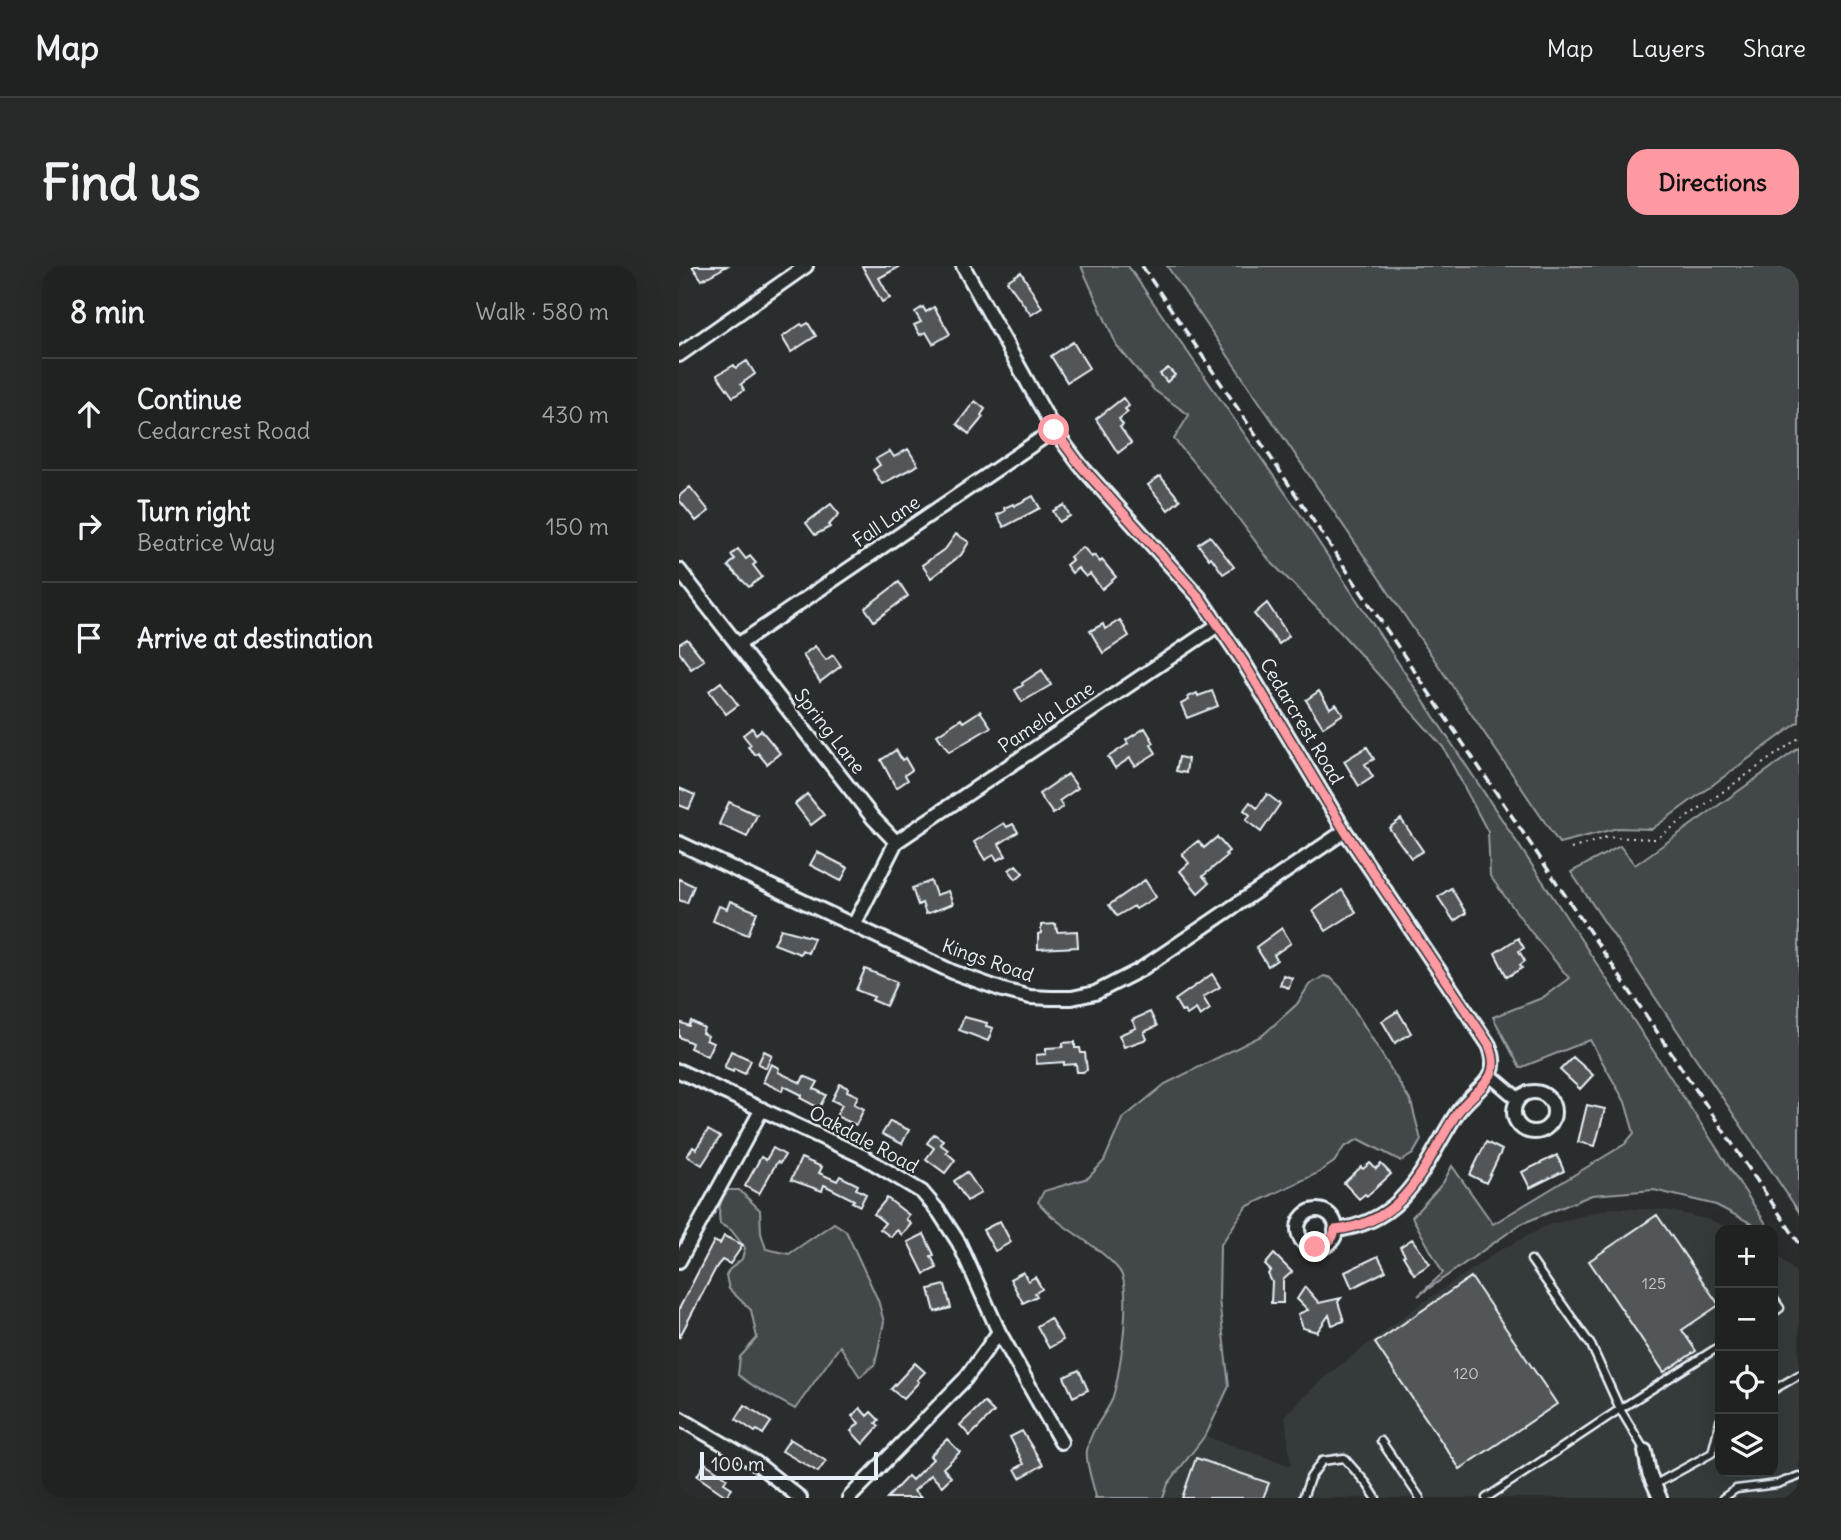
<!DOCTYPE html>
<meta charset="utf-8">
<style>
body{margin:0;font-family:Delius,sans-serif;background:#282a2a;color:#f1f3f6}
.controls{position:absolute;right:21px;bottom:21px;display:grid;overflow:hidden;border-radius:14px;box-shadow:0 7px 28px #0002}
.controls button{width:63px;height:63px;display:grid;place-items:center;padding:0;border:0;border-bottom:2px solid #3d3f40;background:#202222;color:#f1f3f6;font:35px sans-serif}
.scale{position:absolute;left:21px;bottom:18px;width:178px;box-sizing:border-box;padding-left:7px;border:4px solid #e8f1f8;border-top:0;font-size:19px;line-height:24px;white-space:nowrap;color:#e8f1f8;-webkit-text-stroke:5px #2a2d2e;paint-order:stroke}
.stop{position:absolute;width:21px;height:21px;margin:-16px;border:5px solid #ff9aa2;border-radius:50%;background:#fff}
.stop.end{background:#ff9aa2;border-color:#fff;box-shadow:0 2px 7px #0008}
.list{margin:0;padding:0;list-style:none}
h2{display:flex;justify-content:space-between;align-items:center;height:91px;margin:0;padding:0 28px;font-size:30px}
h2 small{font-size:23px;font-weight:400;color:#a2a4a5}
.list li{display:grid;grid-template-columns:46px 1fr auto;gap:21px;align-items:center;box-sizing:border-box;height:112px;padding:0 28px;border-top:2px solid #3d3f40}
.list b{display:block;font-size:26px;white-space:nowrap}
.list p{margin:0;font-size:23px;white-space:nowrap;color:#a2a4a5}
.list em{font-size:23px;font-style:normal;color:#a2a4a5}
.icon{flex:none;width:38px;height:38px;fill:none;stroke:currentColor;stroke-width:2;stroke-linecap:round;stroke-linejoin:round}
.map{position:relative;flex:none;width:1120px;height:1232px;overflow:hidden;border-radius:21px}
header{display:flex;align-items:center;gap:42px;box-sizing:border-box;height:98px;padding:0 35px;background:#202222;border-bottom:2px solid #3d3f40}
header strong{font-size:33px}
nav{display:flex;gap:38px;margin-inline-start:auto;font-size:24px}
.intro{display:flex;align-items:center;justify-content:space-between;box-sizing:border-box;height:168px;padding:0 42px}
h1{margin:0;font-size:49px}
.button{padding:18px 32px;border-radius:21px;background:#ff9aa2;color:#111;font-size:24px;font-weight:700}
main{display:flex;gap:42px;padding:0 42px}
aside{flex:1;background:#202222;border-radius:21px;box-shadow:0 7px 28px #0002}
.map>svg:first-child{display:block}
</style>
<header>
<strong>Map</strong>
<nav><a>Map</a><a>Layers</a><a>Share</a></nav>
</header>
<div class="intro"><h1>Find us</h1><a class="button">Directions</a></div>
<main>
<aside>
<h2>8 min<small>Walk · 580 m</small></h2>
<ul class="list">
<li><svg class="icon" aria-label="ahead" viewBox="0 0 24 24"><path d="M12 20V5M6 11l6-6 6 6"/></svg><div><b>Continue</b><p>Cedarcrest Road</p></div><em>430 m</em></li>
<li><svg class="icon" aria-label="right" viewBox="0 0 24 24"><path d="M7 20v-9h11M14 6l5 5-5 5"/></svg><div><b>Turn right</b><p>Beatrice Way</p></div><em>150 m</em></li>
<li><svg class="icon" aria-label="arrive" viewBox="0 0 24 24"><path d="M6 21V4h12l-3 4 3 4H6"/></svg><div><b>Arrive at destination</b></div></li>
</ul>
</aside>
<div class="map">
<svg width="1120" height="1232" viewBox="0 0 1120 1232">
<rect width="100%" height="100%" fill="#2a2d2e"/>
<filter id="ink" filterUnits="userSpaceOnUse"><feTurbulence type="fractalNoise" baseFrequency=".0143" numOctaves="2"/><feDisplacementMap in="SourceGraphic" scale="14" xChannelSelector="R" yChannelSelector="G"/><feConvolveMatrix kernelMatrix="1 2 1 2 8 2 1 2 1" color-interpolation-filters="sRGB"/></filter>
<g filter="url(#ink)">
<!-- built -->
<path fill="#363a3b" d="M933 942 987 944 1031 954 1055 964H1041V1206H1094V985L1120 1009V1232H484L489 1218 526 1170 612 1200 606 1149 645 1112 732 1045 821 984 869 959Z"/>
<!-- green -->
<path fill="#424648" stroke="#959ca0" stroke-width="2" d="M402 0H449L621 248 884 646 1091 964H1085L1037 939 975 924 913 929 842 958 739 1030 764 1007 733 951 764 917 773 900 814 958 946 878 955 867 946 836 911 774 841 802 814 751 863 732 890 712 852 666 811 610 809 566 764 481 654 358 591 295 548 237 495 173 510 149 475 124 438 80Z
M488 0H1120V456L973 563 939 562 880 577Z
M1120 482V946L892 606 941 580 956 599Z
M645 710 652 712 662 722 732 836 742 874 734 888 722 895 680 873 665 881 655 896 639 907 567 941 541 980 540 1033 550 1120 528 1167 489 1218 484 1232H415L417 1231C414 1217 406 1197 408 1184 411 1165 424 1152 432 1136 441 1115 454 1021 440 1004 417 976 382 964 359 936L365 925 409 912 425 895 443 853 486 818 584 769 618 738 630 719Z
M49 924H60L81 944 82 967 87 983 110 988 155 957 167 965 199 1034 205 1056 196 1098 181 1111 161 1080 116 1143 76 1121 59 1109 61 1091 78 1072 72 1044 50 1023 47 1010 50 1004 63 993 66 982 52 964 41 958C39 944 40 935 49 924Z"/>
<!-- building -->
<path fill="#535759" stroke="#e8f1f8" stroke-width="2" d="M13 0H48L23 14Z
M183 0H222L200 12 211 32 203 36Z
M342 6 363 42 352 49 328 15Z
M244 41 247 46 255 41 271 68 254 78 247 66 241 69 235 59 242 56 236 46Z
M129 57 137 70 112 86 103 71 122 58 124 60Z
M394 76 410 102 388 116 372 90Z
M68 95 76 108 62 118 65 124 54 131 38 109 55 99 57 102Z
M489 102 496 109 488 116 481 108Z
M444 132 450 140 446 143 449 146 440 153 444 159 441 161 452 177 439 187 417 153Z
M296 135 306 143 302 149 304 151 290 168 278 158Z
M229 183 239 199 203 218 194 204 201 199 197 193 211 185 215 191Z
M481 210 501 234 489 244 469 219Z
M11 221 30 245 17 255 0 234V230Z
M354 230 361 242 325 261 318 249 326 245 325 242 334 238 335 240Z
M152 238 160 248 150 259 151 261 136 269 127 257Z
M385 239 391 250 380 256 374 245Z
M277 268 290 276 282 289 252 312 243 299 267 282Z
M531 270 555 301 544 308 532 291 530 293 519 278Z
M404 281 413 291 415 289 421 296 423 294 437 311 423 323 411 308 407 311 399 302 393 307 387 299 393 294 391 291Z
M59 283 67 293 71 290 77 297 74 299 83 311 70 321 49 300 56 293 52 289Z
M220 316 229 330 195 355 186 342Z
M588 337 610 370 600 378 575 348Z
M441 354 450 370 424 387 411 365 424 358 426 363Z
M8 373 25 394 12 403 0 386V378Z
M136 380 147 394 154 389 162 400 141 416 124 389Z
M363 404 372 419 343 436 336 424 344 419 343 417Z
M42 416 59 439 47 448 30 425Z
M533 425 539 440 508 452 502 438 510 434 509 431 518 427 519 430Z
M640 425 651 442 657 438 664 448 644 461 627 434Z
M301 445 312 461 270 486 258 469 282 453 284 456Z
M73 462 77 468 82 464 101 487 88 498 79 487 76 489 69 481 72 479 64 469Z
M466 462 475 477 472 479 477 487 456 500 451 492 436 502 429 491 449 478 447 474Z
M688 481 695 493 686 498 694 511 680 520 665 495Z
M217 484 223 494 226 492 233 504 226 509 229 514 217 522 202 494Z
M500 491 509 493 507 507 497 505Z
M389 508 399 522 380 535 384 541 374 548 360 528Z
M0 522 16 529 10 543 0 539Z
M128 528 145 549 132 559 116 538Z
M588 528 601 538 582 566 567 554 571 549 565 544 571 536 578 542Z
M50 536 78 549 68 571 40 558Z
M722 553 744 585 732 592 710 562Z
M325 557 328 561 334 558 339 566 320 578 327 590 318 594 315 589 306 594 295 576Z
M538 571 550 585 546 588 548 590 524 610 530 617 519 627 501 605 510 597 503 588 519 575 525 582Z
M138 586 169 602 162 615 131 599Z
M337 599 344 607 337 613 330 604Z
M0 613 15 620 8 637 0 634Z
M466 614 477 631 457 643 455 640 438 650 430 639Z
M252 615 257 629 269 625 274 638 247 648 243 637 239 639 233 622Z
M772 622 787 647 775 655 759 631Z
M663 624 677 646 647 665 634 645Z
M51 635 78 646 69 669 34 655 40 640 48 643Z
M377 658 378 666 398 665 399 681 359 683V668L362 667V659Z
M603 662 612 677 595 689 598 694 589 700 577 681Z
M102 663 135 672 129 687 123 684 121 688 95 678Z
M839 672 845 682 840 685 846 695 841 699 843 702 828 711 816 687Z
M186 703 218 716 207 740 193 734 195 731 177 724Z
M533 708 541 721 524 731 531 743 521 750 517 743 508 749 505 745 503 746 496 734Z
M604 709 613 712 610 722 601 719Z
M719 745 732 767 716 777 703 755Z
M471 746 478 760 465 766 468 773 445 781 440 769 457 762 453 754Z
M285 751 308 757 307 760 314 762 309 775 280 764Z
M12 755 25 762 23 767 29 770 27 774 34 777 28 790 11 782 13 777 0 771V756L10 760Z
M396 776V782H401L402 787H406L408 804 404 806H398L397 798 385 799V796L357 798V789L367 788V782L384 781V777Z
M52 785 72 794 66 808 55 803 54 806 45 802Z
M85 785 93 789 87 802 79 798Z
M894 791 914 809 901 823 881 804Z
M92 798 100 802 99 806 122 817 125 810 139 816 135 823 147 829 140 842 121 832 123 829 105 820 103 825 84 816Z
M161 818 169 822 168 825 179 830 175 838 185 843 177 859 157 850 163 839 153 834Z
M908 839 926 843 916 880 899 876Z
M211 855 230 864 223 878 203 868Z
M29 864 41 871 23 899 8 890 14 881 17 883Z
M255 868 264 874 261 878 269 884 267 886 276 894 266 907 247 893 255 882 248 877Z
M807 876 823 884 807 917 791 909Z
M94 882 106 889 101 897 98 896 80 928 66 920 82 891 87 894Z
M878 889 885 905 851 922 843 906Z
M122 892 143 901 140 907 158 915 161 910 179 919 177 923 187 928 181 940 173 936 175 934 145 919 143 925 112 914Z
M691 897 697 903 702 898 712 908 688 930 686 928 680 933 665 917 682 901 684 903Z
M288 906 302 927 288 935 275 915Z
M208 932 230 949 227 953 232 958 223 969 218 964 212 971 201 963 206 957 195 948Z
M978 949 1040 1039 1003 1064 1017 1085 985 1106 910 995Z
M321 955 332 976 316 985 304 964Z
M245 968 255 989 252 990 258 1002 245 1008 229 976Z
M45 970 64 979 51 998 43 994 38 1000 0 1072V1043L35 975 41 978Z
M733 973 751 998 735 1008 724 990 726 989 721 981Z
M595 988 613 1006 604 1014V1037H592L593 1016 589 1008 592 1005 586 999Z
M699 990 707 1005 673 1022 666 1006Z
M344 1006 349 1015 356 1011 363 1023 356 1027 358 1030 344 1037 331 1013Z
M792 1011 878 1138 781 1203 696 1077Z
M266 1019 272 1042 256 1046 250 1023Z
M626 1021 640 1037 662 1032 659 1036 665 1055 653 1059 650 1049 638 1066 624 1062 619 1048 629 1044 618 1033Z
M371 1052 384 1074 370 1082 358 1060Z
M236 1097 246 1106 238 1114 240 1116 224 1133 212 1123Z
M400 1104 409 1124 394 1131 385 1111Z
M305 1136 315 1146 291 1170 281 1159Z
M66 1139 92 1156 84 1168 78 1164 76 1166 57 1153Z
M181 1142 188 1150 192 1146 200 1154 197 1157 200 1160 184 1178 172 1165 180 1157 173 1150Z
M343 1165 364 1199 341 1212 336 1203 345 1198 331 1171Z
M111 1173 147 1195 139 1206 103 1185Z
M268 1173 281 1186 264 1202 272 1211 263 1220 252 1209 235 1225 242 1232H208L229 1210 233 1214 254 1193 251 1190Z
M517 1192 590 1217 584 1232H503Z
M26 1197 48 1212 45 1217 53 1222 47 1230 18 1210Z"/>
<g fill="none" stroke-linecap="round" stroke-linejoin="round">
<defs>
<path id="service" d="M852 994 912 1079 941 1143 1041 1080
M1094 1032 1101 1042 1094 1047
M1094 1124 1120 1109
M702 1175 741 1232
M975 1219 1033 1187 1041 1155
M624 1232 631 1212 643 1195 665 1192 688 1218 697 1232
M807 1232 941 1143 966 1185
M1044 1232 1057 1223 1098 1218 1120 1210"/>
<path id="minor" d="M284 0 375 164 401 199 520 331 565 397 666 565 810 779C826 816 793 822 776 850 744 901 727 956 656 964
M0 89 127 0
M0 304 194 552 217 576 175 659
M60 378 375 164
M217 576 539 359
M0 577 274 706 324 724 351 731 372 732H393L416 727 461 704 666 565
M0 805 185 891 243 926 260 946 280 977 320 1066 382 1176
M812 810 839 833
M835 846a20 20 0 1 1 40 0a20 20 0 1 1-40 0Z
M619 963a19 19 0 1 1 38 0a19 19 0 1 1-38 0Z
M0 995 83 843
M0 1152 77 1197 121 1232
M966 1185 970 1207 981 1232
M170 1232 286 1113 320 1066"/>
</defs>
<!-- service casing -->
<use href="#service" stroke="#e8f1f8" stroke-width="11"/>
<!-- minor casing -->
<use href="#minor" stroke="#e8f1f8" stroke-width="18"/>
<!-- path -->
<path stroke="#e8f1f8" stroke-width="2" stroke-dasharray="2 5" stroke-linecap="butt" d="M892 583 928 571 977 573 1120 472"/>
<!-- service -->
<use href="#service" stroke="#2a2d2e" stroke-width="6"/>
<!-- minor -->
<use href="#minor" stroke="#2a2d2e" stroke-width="12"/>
<!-- rail -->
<path stroke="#e8f1f8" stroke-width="3.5" stroke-dasharray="10 5" stroke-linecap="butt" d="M463 0 1120 977"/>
</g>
</g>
<g fill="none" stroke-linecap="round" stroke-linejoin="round" filter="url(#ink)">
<!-- route -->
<path stroke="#ff9aa2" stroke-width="9" d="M375 164 401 199 520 331 565 397 666 565 810 779C826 816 794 822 776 850 743 902 728 956 656 964 654 975 647 980 636 981"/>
</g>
<g text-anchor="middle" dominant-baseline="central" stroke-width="5" stroke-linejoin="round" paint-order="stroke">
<!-- number labels -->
<g font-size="16" fill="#c3cad0">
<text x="975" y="1017">125</text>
<text x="787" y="1107">120</text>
</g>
<!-- street labels -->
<g font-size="19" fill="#e8f1f8" stroke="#2a2d2e">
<text transform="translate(207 255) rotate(-34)">Fall Lane</text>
<text transform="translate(367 451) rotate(-34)">Pamela Lane</text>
<text transform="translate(623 455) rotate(59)">Cedarcrest Road</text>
<text transform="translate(151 465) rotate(52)">Spring Lane</text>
<text transform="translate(309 694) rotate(19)">Kings Road</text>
<text transform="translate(185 873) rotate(28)">Oakdale Road</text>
</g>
</g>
</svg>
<div class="controls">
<button>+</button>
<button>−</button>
<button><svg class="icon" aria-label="locate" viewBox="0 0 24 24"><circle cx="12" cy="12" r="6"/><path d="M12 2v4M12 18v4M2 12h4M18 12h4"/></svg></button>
<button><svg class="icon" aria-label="layers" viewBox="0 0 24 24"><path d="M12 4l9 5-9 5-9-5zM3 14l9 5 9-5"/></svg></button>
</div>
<div class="scale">100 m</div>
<div class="stop" style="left:375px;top:164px"></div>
<div class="stop end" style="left:636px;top:981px"></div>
</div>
</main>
